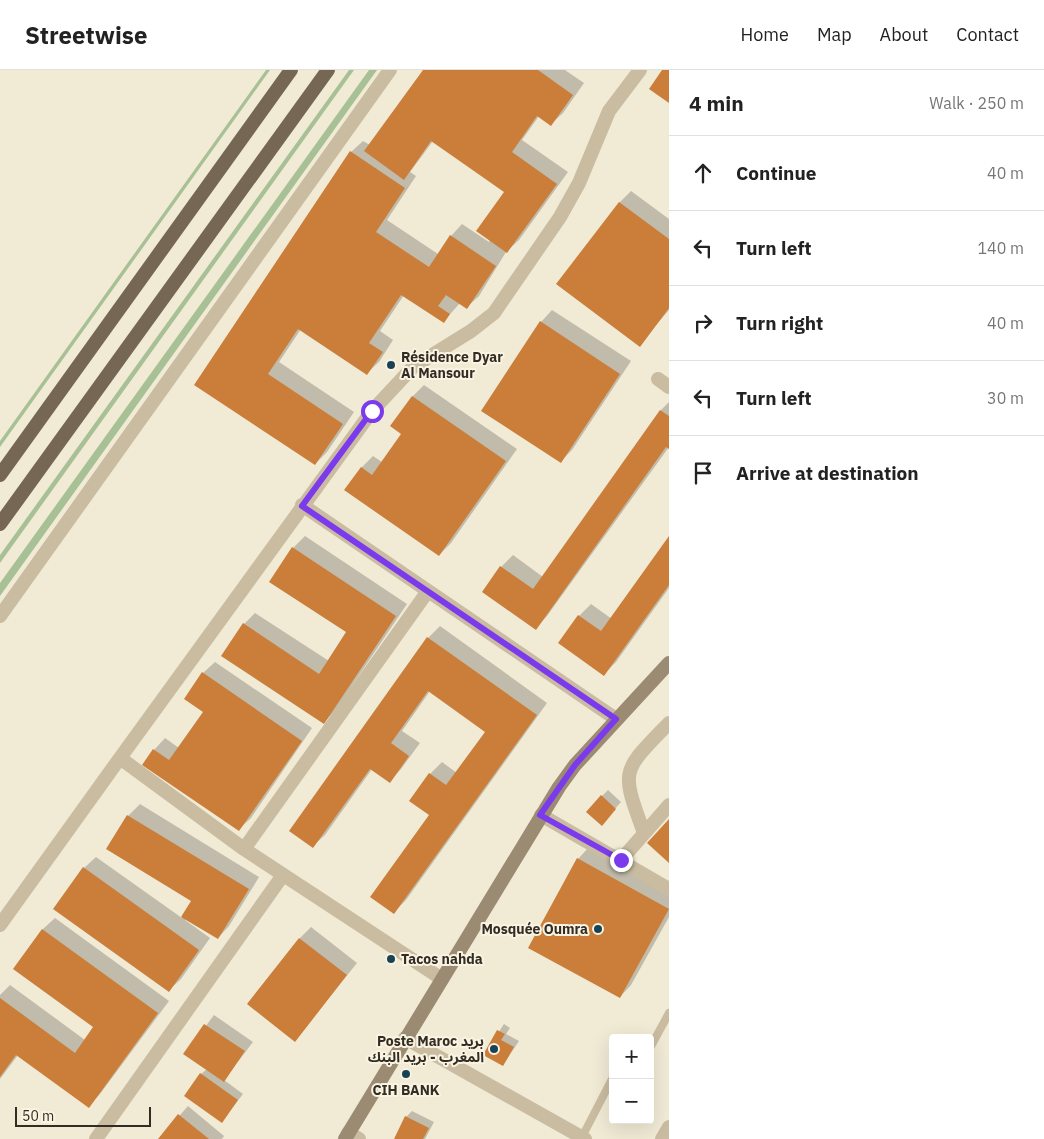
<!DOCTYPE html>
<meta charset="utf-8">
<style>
body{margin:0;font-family:"IBM Plex Sans","Noto Sans Arabic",sans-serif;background:#f2f2f2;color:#222}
.controls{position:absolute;right:15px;bottom:15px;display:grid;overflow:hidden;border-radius:5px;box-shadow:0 5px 20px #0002}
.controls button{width:45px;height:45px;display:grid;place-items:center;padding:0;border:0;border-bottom:1px solid #e0e0e0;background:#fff;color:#222;font:25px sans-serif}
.scale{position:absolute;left:15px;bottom:12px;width:136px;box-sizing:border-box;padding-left:5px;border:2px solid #332c24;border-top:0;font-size:14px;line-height:18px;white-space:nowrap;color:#332c24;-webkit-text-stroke:4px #f9f3e1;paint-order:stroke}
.stop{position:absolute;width:15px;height:15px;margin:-11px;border:4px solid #7c3aed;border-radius:50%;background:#fff}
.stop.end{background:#7c3aed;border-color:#fff;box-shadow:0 1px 5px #0008}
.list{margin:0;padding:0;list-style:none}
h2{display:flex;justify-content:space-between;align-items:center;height:65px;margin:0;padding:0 20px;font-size:21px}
h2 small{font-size:16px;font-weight:400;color:#767676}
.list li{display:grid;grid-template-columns:32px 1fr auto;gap:15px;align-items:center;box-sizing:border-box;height:75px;padding:0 20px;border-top:1px solid #e0e0e0}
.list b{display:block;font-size:19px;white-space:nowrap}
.list em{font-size:16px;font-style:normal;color:#767676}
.icon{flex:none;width:28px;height:28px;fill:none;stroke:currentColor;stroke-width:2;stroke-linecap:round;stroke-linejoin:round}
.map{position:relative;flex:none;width:669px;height:1069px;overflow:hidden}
header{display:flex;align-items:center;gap:30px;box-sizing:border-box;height:70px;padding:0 25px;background:#fff;border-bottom:1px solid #e0e0e0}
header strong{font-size:24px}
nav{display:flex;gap:28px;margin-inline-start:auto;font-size:18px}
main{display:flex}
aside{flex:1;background:#fff}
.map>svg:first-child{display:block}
</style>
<header>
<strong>Streetwise</strong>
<nav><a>Home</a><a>Map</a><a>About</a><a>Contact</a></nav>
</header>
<main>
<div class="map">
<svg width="669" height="1069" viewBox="0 0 669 1069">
<rect width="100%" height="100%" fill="#f1ead5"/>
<!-- green -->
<path fill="#a8c095" d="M266 0H270L0 377V371Z
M349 0H354L0 493V485Z
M369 0H377L0 526V513Z"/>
<!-- shadow -->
<path fill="#0003" fill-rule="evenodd" d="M424 0H565L584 13 563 43 551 54 539 46 522 70 568 102 519 170 506 182 479 226 467 237 460 233 444 251 404 225 380 261 393 270 379 292 367 303 301 259 279 292 354 342 327 382 315 394 196 315 351 82 363 71 370 75ZM433 71 505 122 489 172 462 154 451 166 438 184 387 150 416 106 410 102Z
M631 121 669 149V240L639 275 558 214 620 132Z
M552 240 631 291 572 380 561 391 541 252Z
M424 315 517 379 451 473 439 485 346 420 362 397 373 386 382 392 402 364 413 326Z
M669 332V377L547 546 536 558 501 497 513 485 543 507 661 340Z
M305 466 407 534 335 641 324 652 244 554 255 543 329 591 348 562 293 478Z
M669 468V518L616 592 604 604 560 573 579 546 591 534 612 549Z
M440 556 547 633 406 830 394 842 431 744 430 704 442 692 457 703 487 661 430 621 402 661 420 673 401 699 390 711 372 699 325 765 313 776 428 568Z
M215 592 312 658 251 748 239 759 154 680 165 668 179 678 205 641 203 603Z
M608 720 621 732 607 748 602 726Z
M140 734 259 807 229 856 218 868 186 849 185 850 210 868 181 909 169 920 84 798 96 787 182 848 193 830 108 778 128 746Z
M589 777 669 821V847L631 915 620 927 578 789Z
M55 848 169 931 100 1024 89 1036 18 985 0 1009V925L10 915 85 970 95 957 14 898 43 859Z
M311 857 357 893 295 970 300 868Z
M214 945 253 972 224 1010 243 1024 222 1051 201 1004 207 999 185 984Z
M504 954 510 958 506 964 519 971 503 995 484 984Z
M188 1036 224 1066 222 1069H159Z
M412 1041 434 1052 425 1069H395L406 1047Z"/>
<!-- building -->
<path fill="#ca7e3a" d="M423 0H538L573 25 551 56 537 46 512 82 557 114 507 183 476 161 504 122 431 71 404 110 364 81Z
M662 0H669V33L649 19Z
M350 81 405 118 376 162 429 197 450 165 496 196 467 239 446 225 438 236 450 244 444 253 401 225 369 273 383 282 367 305 298 259 268 304 343 354 315 395 194 315Z
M619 132 669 169V238L640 277 556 214Z
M540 251 620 304 561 393 481 341Z
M412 326 506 391 439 486 344 420 361 397 372 405 401 364 390 356Z
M660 340 669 346V379L666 377 536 560 482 522 500 496 533 519Z
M669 466V515L604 606 558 573 578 545 601 561Z
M292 477 396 546 324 654 221 586 243 553 319 604 346 562 269 512Z
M427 567 537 645 394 844 370 827 429 745 409 731 429 703 446 715 485 662 428 621 391 673 409 686 390 713 370 699 313 778 289 761Z
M202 602 302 671 239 761 142 695 153 679 169 690 203 642 184 629Z
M601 725 616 739 602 756 586 742Z
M127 745 249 819 218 869 181 847 191 831 106 779Z
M669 749V793L647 773Z
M577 788 669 839 620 928 528 878Z
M83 797 199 880 169 922 53 839Z
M42 859 158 943 89 1038 16 985 0 1007V928L75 983 93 957 13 899Z
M299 868 347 905 295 972 247 934Z
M204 954 245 981 224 1012 183 984Z
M497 960 505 964 501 970 514 977 503 996 483 985Z
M200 1003 238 1030 222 1053 184 1026Z
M178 1044 209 1069H158Z
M405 1046 429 1058 423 1069H394Z"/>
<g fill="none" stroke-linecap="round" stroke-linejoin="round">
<!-- service -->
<path stroke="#c9bca1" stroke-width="8" d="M650 978 669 943
M582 1067 613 1007"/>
<!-- minor -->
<path stroke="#c9bca1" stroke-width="14" d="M658 309 669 317
M302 435 616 649
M0 546 390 0
M120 688 372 341 413 297 471 261 494 243 560 147 579 113 609 41 640 0
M541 745 669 819
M644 763C620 698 622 702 669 653
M244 779 428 521
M621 790 669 735
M0 855 120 688 244 779 442 909
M405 968 585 1069
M348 1063 359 1069
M96 1069 283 805
M662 1069 669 1057"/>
<!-- secondary -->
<path stroke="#9c8b73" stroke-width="14" d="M345 1069 559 717 575 695 669 593"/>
<!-- primary -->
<path stroke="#766754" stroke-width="14" d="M0 405 291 0
M0 454 328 0"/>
</g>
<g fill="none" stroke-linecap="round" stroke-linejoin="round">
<!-- route -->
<path stroke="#7c3aed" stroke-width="6" d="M372 341 302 436 616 649 575 695 540 745 621 790"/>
</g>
<!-- markers -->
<g fill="#194355" stroke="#f9f3e1" stroke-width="2">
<circle cx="391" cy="295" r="5"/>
<circle cx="598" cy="859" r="5"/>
<circle cx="391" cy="889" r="5"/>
<circle cx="494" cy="979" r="5"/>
<circle cx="406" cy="1004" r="5"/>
</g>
<g text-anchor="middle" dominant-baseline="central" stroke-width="4" stroke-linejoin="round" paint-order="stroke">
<!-- poi labels -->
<g font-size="14" font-weight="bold" fill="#332c24" stroke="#f9f3e1" text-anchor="start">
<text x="401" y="287">Résidence Dyar<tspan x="401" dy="16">Al Mansour</tspan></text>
<text x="588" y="859" text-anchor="end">Mosquée Oumra</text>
<text x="401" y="889">Tacos nahda</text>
<text x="484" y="971" text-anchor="end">Poste Maroc بريد<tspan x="484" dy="16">المغرب - بريد البنك</tspan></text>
<text x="406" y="1020" text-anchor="middle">CIH BANK</text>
</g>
</g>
</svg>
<div class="controls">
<button>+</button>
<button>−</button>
</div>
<div class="scale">50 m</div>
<div class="stop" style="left:372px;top:341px"></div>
<div class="stop end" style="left:621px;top:790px"></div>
</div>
<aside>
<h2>4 min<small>Walk · 250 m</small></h2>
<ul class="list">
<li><svg class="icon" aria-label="ahead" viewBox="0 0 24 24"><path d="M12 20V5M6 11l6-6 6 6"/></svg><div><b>Continue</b></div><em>40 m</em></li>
<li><svg class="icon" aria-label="left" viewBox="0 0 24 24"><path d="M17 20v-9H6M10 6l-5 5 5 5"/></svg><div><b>Turn left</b></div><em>140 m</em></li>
<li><svg class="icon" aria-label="right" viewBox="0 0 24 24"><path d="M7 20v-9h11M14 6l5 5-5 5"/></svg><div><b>Turn right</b></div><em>40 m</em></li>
<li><svg class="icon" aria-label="left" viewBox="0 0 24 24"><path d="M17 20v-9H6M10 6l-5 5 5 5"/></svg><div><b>Turn left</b></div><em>30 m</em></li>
<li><svg class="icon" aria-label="arrive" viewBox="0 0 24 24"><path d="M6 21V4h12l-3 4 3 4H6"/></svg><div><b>Arrive at destination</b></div></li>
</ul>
</aside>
</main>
